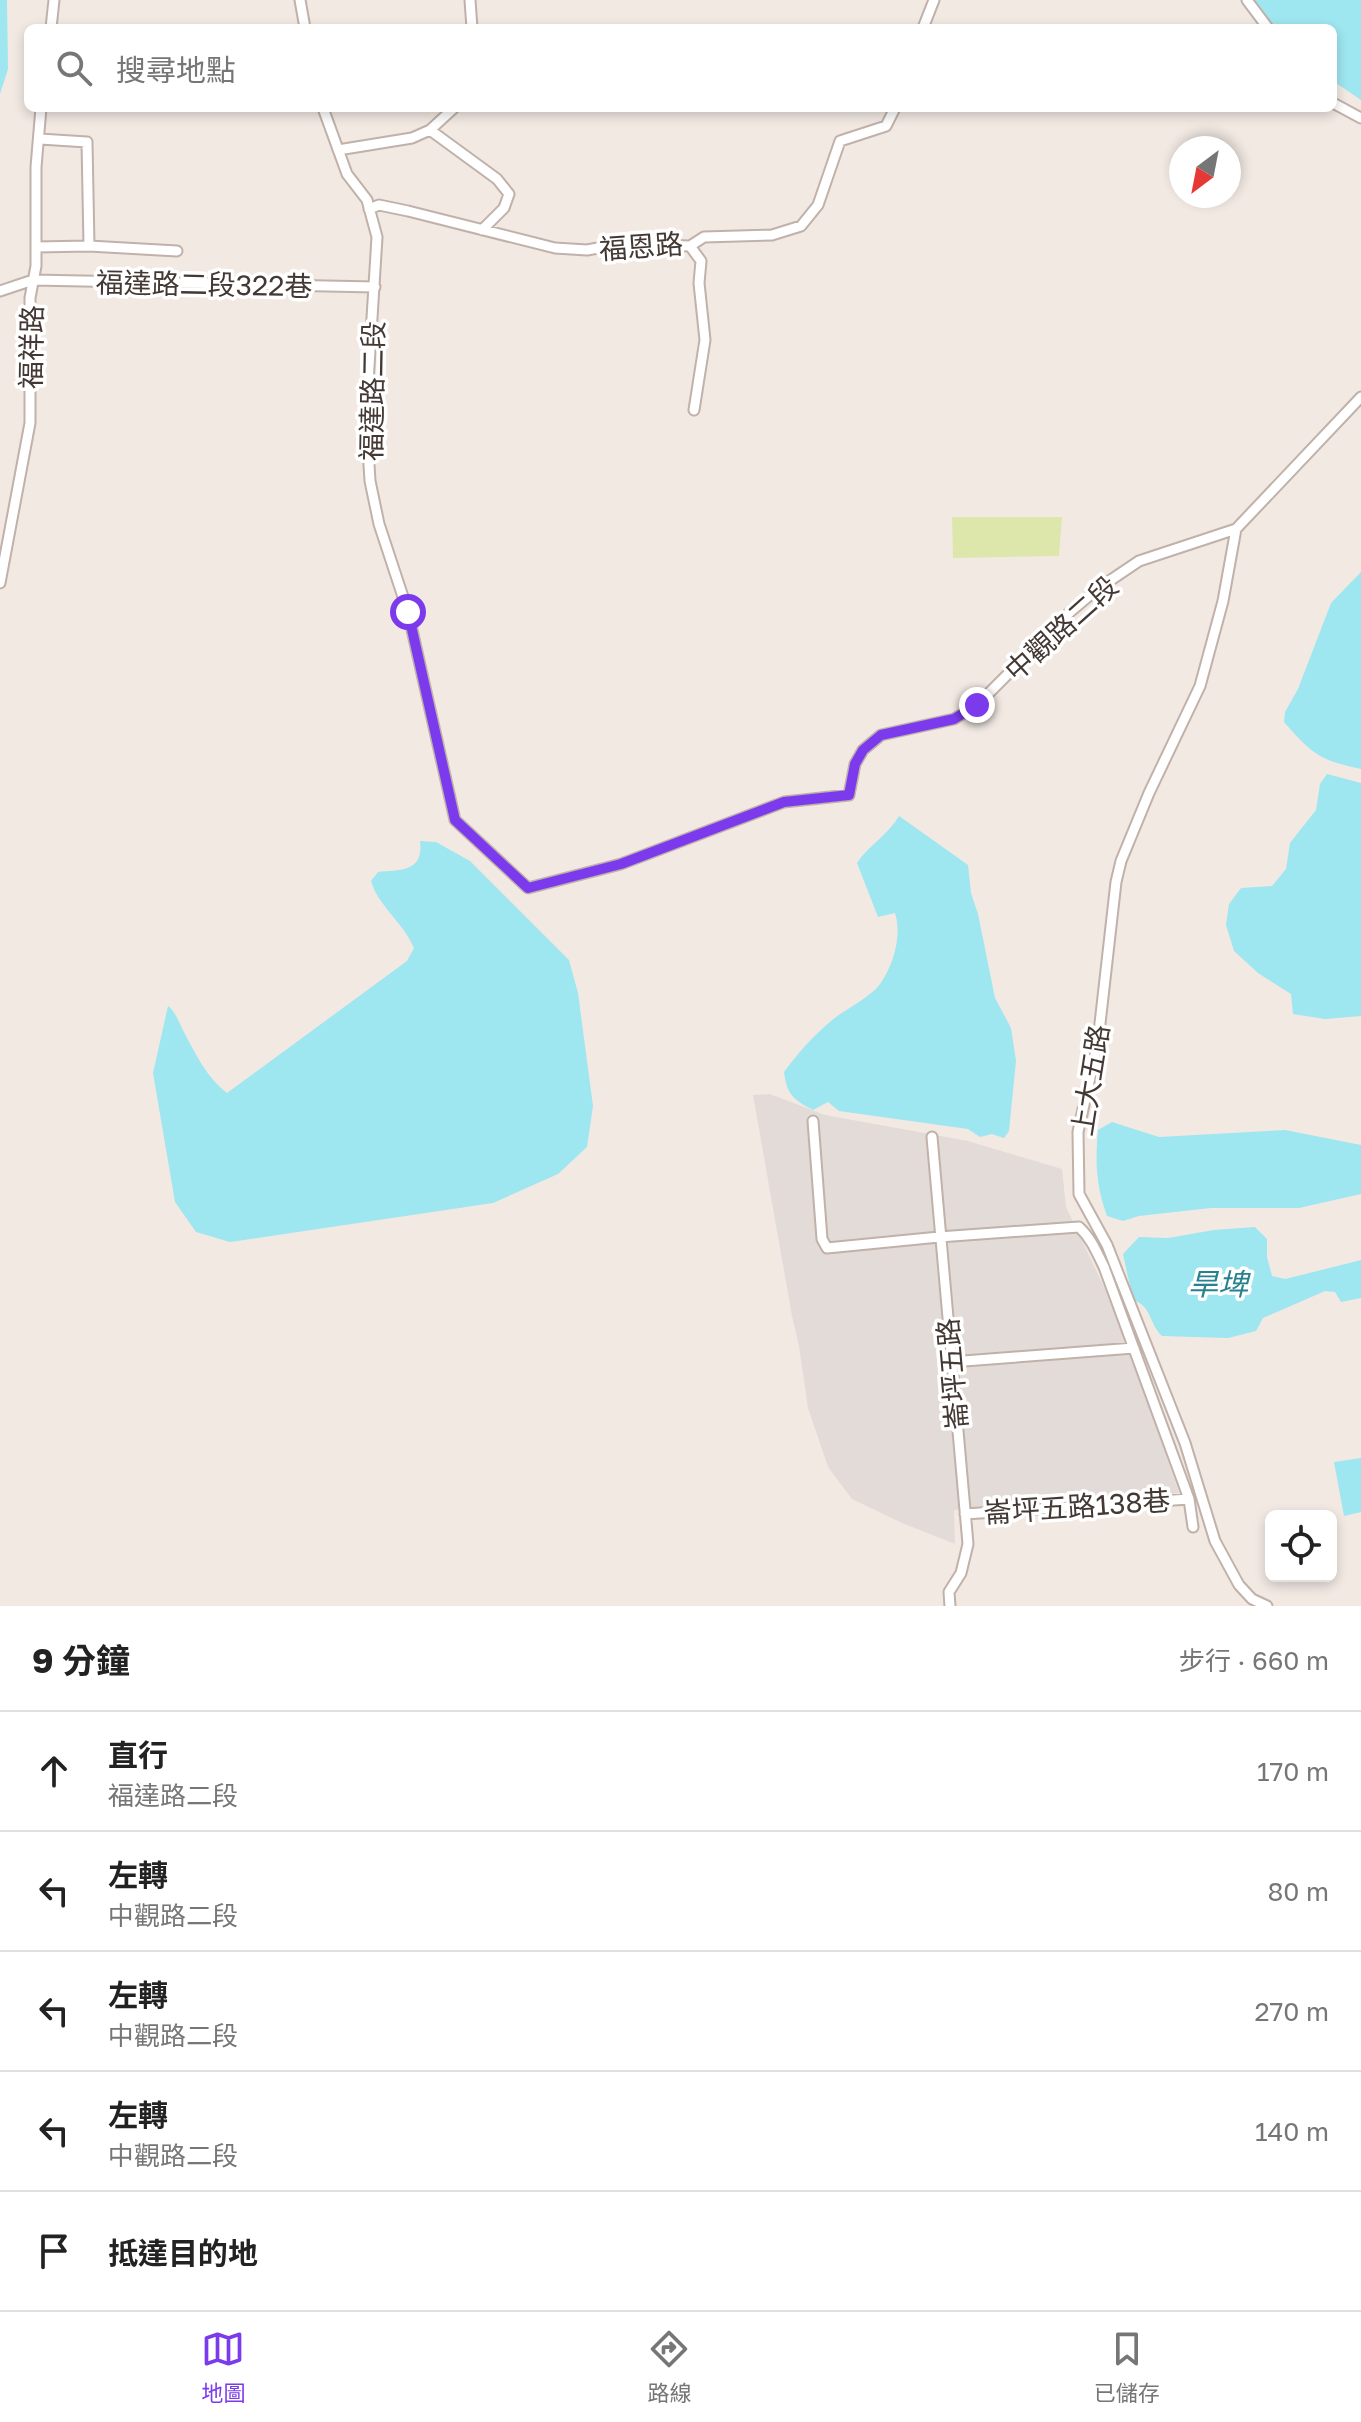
<!DOCTYPE html>
<html lang="zh-TW">
<meta charset="utf-8">
<style>
body{margin:0;font-family:"Golos Text","Noto Sans TC",sans-serif;background:#f2f2f2;color:#222}
.controls{position:absolute;right:24px;bottom:24px;display:grid;overflow:hidden;border-radius:12px;box-shadow:0 4px 12px #0003}
.controls button{width:72px;height:72px;display:grid;place-items:center;padding:0;border:0;border-bottom:2px solid #e0e0e0;background:#fff;color:#222;font:40px sans-serif}
.compass{position:absolute;left:1169px;top:136px;width:72px;height:72px;border-radius:50%;background:#fff;box-shadow:0 4px 12px #0003;rotate:212deg}
.stop{position:absolute;width:24px;height:24px;margin:-18px;border:6px solid #7c3aed;border-radius:50%;background:#fff}
.stop.end{background:#7c3aed;border-color:#fff;box-shadow:0 2px 8px #0008}
.list{margin:0;padding:0;list-style:none}
h2{display:flex;justify-content:space-between;align-items:center;height:104px;margin:0;padding:0 32px;font-size:34px}
h2 small{font-size:26px;font-weight:400;color:#767676}
.list li{display:grid;grid-template-columns:52px 1fr auto;gap:24px;align-items:center;box-sizing:border-box;height:120px;padding:0 32px;border-top:2px solid #e0e0e0}
.list b{display:block;font-size:30px;white-space:nowrap}
.list p{margin:0;font-size:26px;white-space:nowrap;color:#767676}
.list em{font-size:26px;font-style:normal;color:#767676}
.icon{flex:none;width:44px;height:44px;fill:none;stroke:currentColor;stroke-width:2;stroke-linecap:round;stroke-linejoin:round}
.map{position:relative;flex:none;width:1361px;height:1606px;overflow:hidden}
.search{position:absolute;background:#fff;box-shadow:0 4px 12px #0003;left:24px;right:24px;top:24px;height:88px;display:flex;align-items:center;gap:20px;box-sizing:border-box;padding:0 28px;border-radius:12px;color:#767676;font-size:30px}
.sheet{height:704px;background:#fff}
nav{display:flex;justify-content:space-around;align-items:center;box-sizing:border-box;height:112px;border-top:2px solid #e0e0e0;background:#fff;font-size:22px;color:#767676}
nav a{display:grid;justify-items:center;gap:4px}
nav .on{color:#7c3aed}
.map>svg:first-child{display:block}
</style>
<div class="map">
<svg width="1361" height="1606" viewBox="0 0 1361 1606">
<rect width="100%" height="100%" fill="#f2e9e3"/>
<!-- industrial -->
<path fill="#e3dbd8" d="M770 1094 825 1115 968 1141 1062 1169 1066 1207 1114 1308 1179 1493 954 1510 955 1544 902 1523 852 1499 828 1467 808 1408 799 1346 792 1316 753 1095Z"/>
<!-- green -->
<path fill="#dde7ab" d="M952 517H1062L1059 556 953 558Z"/>
<!-- water -->
<path fill="#9ee6f0" d="M0 0H7L8 69 0 94Z
M1250 0H1361V100L1333 81V28H1271Z
M1361 572V769C1319 760 1312 754 1284 722L1285 712 1298 689 1331 603Z
M1327 774 1361 783V1016L1325 1019 1293 1014 1291 994 1258 973 1234 951 1226 925 1229 904 1241 888 1272 886 1286 869 1290 843 1316 810 1320 784Z
M899 816 968 865 971 893 978 914 995 998 1011 1028 1016 1061 1009 1131 1004 1138 992 1134 980 1137 968 1129 839 1111 828 1102 813 1110C793 1099 787 1095 784 1072 798 1053 813 1036 831 1021 844 1010 871 997 880 984 894 964 902 935 895 913L878 917 857 863C869 845 888 835 899 816Z
M420 841 436 842 470 861 569 960 578 993 593 1106 587 1147 558 1174 493 1203 230 1242 196 1232 175 1202 153 1073 168 1006C177 1013 179 1024 185 1034 196 1055 208 1079 227 1093L407 961 414 948C404 923 378 906 371 881L378 872C401 870 424 872 420 841Z
M1112 1122 1159 1137 1285 1130 1361 1145V1194L1299 1208H1211L1139 1216 1123 1221 1107 1216C1096 1185 1095 1163 1098 1130Z
M1255 1227 1267 1239V1257L1272 1276 1285 1279 1361 1260V1298L1341 1302 1335 1292 1325 1291 1263 1318 1256 1331 1228 1338 1162 1336C1149 1324 1152 1306 1133 1300L1123 1254 1139 1237 1168 1238 1214 1230Z
M1361 1458V1512L1344 1516 1334 1462Z"/>
<g fill="none" stroke-linecap="round" stroke-linejoin="round">
<defs>
<path id="minor" d="M300 0 305 28
M470 0 472 28
M1247 0 1268 28
M51 28 54 0
M923 28 934 0
M1333 103 1361 118
M323 108 347 174 367 200 377 237 367 399V432L370 481 379 524 408 612 455 820 528 888 621 864 784 802 849 795 855 764 863 750 881 735 954 719 977 705 1071 611 1096 590 1139 561 1236 529 1361 397
M430 130 497 179 509 194 504 208 482 230
M40 139 87 142 89 246
M338 150 412 138 430 130 454 108
M369 209 379 205 408 211 555 248 587 250 620 244 690 246 704 237 772 235 801 226 818 205 840 141 886 126 895 108
M690 246 701 261 699 283 705 340 694 410
M36 247 89 246 177 251
M0 291 33 280 375 287
M1236 529 1223 601 1200 686 1149 793 1121 861 1116 882 1098 1041 1078 1132 1079 1194 1107 1245 1185 1443 1215 1541 1239 1585 1252 1599 1267 1606
M0 583 30 423V298L36 266V167L41 108
M813 1121 822 1239 827 1248 939 1237 1079 1227C1091 1238 1097 1253 1104 1267L1189 1499 1193 1527
M932 1137 968 1544 961 1573 949 1592 950 1606
M951 1362 1134 1348
M965 1514 1189 1499"/>
</defs>
<!-- minor casing -->
<use href="#minor" stroke="#c0b1a9" stroke-width="13"/>
<!-- minor -->
<use href="#minor" stroke="#fff" stroke-width="9"/>
</g>
<g fill="none" stroke-linecap="round" stroke-linejoin="round">
<!-- route -->
<path stroke="#7c3aed" stroke-width="10" d="M408 612 455 820 528 888 621 864 784 802 849 795 855 764 863 750 881 735 954 719 977 705"/>
</g>
<g text-anchor="middle" dominant-baseline="central" stroke-width="7" stroke-linejoin="round" paint-order="stroke">
<!-- street labels -->
<g font-size="28" fill="#433833" stroke="#fff">
<text transform="translate(641 246) rotate(-4)">福恩路</text>
<text transform="translate(204 284) rotate(1)">福達路二段322巷</text>
<text transform="translate(31 347) rotate(-89)">福祥路</text>
<text transform="translate(372 391) rotate(-89)">福達路二段</text>
<text transform="translate(1061 628) rotate(-42)">中觀路二段</text>
<text transform="translate(1090 1080) rotate(-81)">上大五路</text>
<text transform="translate(952 1374) rotate(-95)">崙坪五路</text>
<text transform="translate(1077 1506) rotate(-4)">崙坪五路138巷</text>
</g>
<!-- water labels -->
<g font-size="30" font-style="italic" fill="#27818f" stroke="#fff">
<text x="1218" y="1284">旱埤</text>
</g>
</g>
</svg>
<div class="controls">
<button><svg class="icon" aria-label="locate" viewBox="0 0 24 24"><circle cx="12" cy="12" r="6"/><path d="M12 2v4M12 18v4M2 12h4M18 12h4"/></svg></button>
</div>
<svg class="compass" viewBox="-18 -18 36 36"><path d="M0-13l5 13h-10z" fill="#e53935"/><path d="M0 13l5-13h-10z" fill="#767676"/></svg>
<div class="stop" style="left:408px;top:612px"></div>
<div class="stop end" style="left:977px;top:705px"></div>
<div class="search"><svg class="icon" aria-label="search" viewBox="0 0 24 24"><circle cx="10" cy="10" r="6"/><path d="M15 15l6 6"/></svg>搜尋地點</div>
</div>
<section class="sheet">
<h2>9 分鐘<small>步行 · 660 m</small></h2>
<ul class="list">
<li><svg class="icon" aria-label="ahead" viewBox="0 0 24 24"><path d="M12 20V5M6 11l6-6 6 6"/></svg><div><b>直行</b><p>福達路二段</p></div><em>170 m</em></li>
<li><svg class="icon" aria-label="left" viewBox="0 0 24 24"><path d="M17 20v-9H6M10 6l-5 5 5 5"/></svg><div><b>左轉</b><p>中觀路二段</p></div><em>80 m</em></li>
<li><svg class="icon" aria-label="left" viewBox="0 0 24 24"><path d="M17 20v-9H6M10 6l-5 5 5 5"/></svg><div><b>左轉</b><p>中觀路二段</p></div><em>270 m</em></li>
<li><svg class="icon" aria-label="left" viewBox="0 0 24 24"><path d="M17 20v-9H6M10 6l-5 5 5 5"/></svg><div><b>左轉</b><p>中觀路二段</p></div><em>140 m</em></li>
<li><svg class="icon" aria-label="arrive" viewBox="0 0 24 24"><path d="M6 21V4h12l-3 4 3 4H6"/></svg><div><b>抵達目的地</b></div></li>
</ul>
</section>
<nav>
<a class="on"><svg class="icon" aria-label="map" viewBox="0 0 24 24"><path d="M3 6l6-2 6 2 6-2v14l-6 2-6-2-6 2zM9 4v14M15 6v14"/></svg>地圖</a>
<a><svg class="icon" aria-label="directions" viewBox="0 0 24 24"><path d="M12 3l9 9-9 9-9-9zM9 14v-3h6M13 9l2 2-2 2"/></svg>路線</a>
<a><svg class="icon" aria-label="saved" viewBox="0 0 24 24"><path d="M7 4h10v16l-5-4-5 4z"/></svg>已儲存</a>
</nav>
